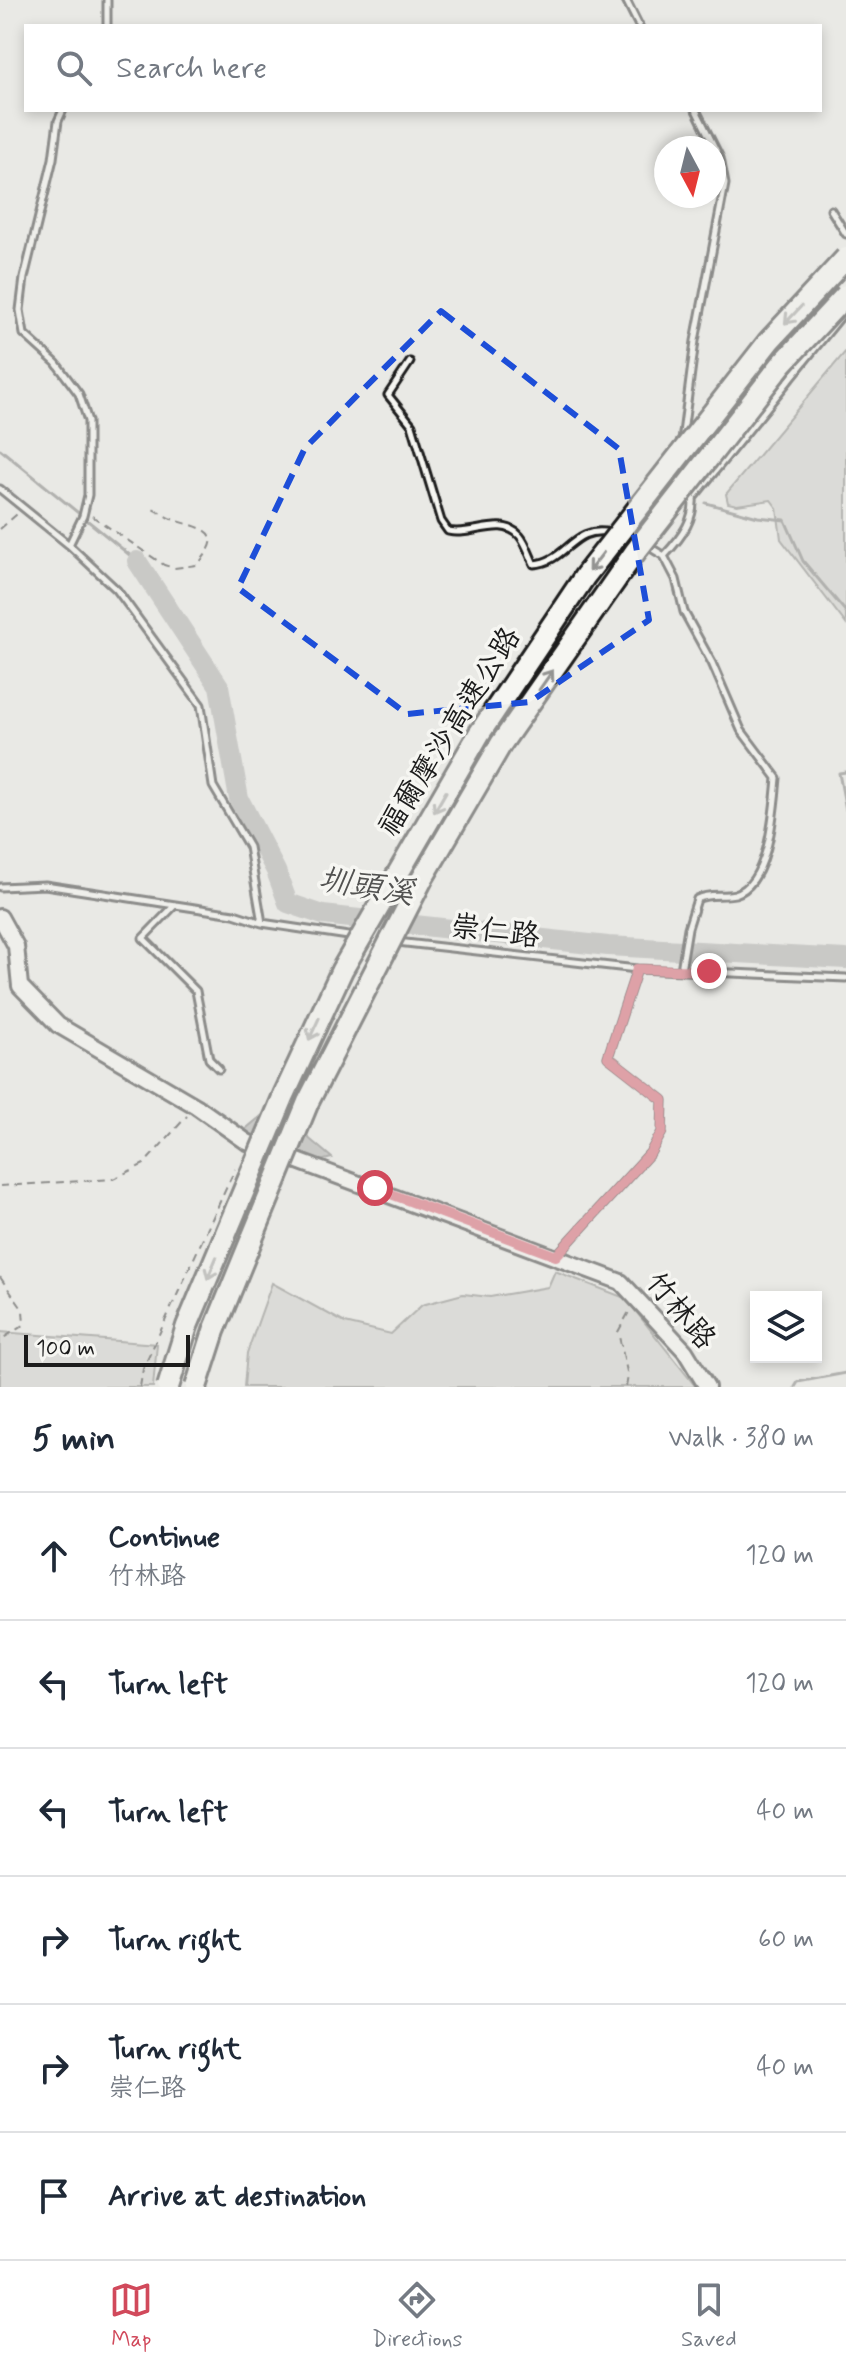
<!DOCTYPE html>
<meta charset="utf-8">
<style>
body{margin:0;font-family:Mynerve,"LXGW WenKai TC",sans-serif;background:#f2f2f3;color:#1f2937}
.controls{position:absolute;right:24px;bottom:24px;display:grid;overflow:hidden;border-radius:0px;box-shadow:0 4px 12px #0003}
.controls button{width:72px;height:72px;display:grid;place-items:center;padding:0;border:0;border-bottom:2px solid #e0e1e3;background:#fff;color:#1f2937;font:40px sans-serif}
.compass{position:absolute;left:654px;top:136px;width:72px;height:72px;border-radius:50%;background:#fff;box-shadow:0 4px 12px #0003;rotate:173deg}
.scale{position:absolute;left:24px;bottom:20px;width:166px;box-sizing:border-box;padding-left:8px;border:4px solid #1c1c1c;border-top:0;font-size:22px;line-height:28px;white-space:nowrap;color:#1c1c1c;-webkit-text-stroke:6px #f6f6f2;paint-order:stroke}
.stop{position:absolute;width:24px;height:24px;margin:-18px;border:6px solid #d1495b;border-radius:50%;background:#fff}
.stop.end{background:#d1495b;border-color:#fff;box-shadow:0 2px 8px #0008}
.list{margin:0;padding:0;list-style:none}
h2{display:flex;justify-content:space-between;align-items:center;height:104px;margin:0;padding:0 32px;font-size:34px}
h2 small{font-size:26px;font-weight:400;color:#747a83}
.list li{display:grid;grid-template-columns:52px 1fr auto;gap:24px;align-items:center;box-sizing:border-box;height:128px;padding:0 32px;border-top:2px solid #e0e1e3}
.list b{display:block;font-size:30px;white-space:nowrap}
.list p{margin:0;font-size:26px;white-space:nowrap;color:#747a83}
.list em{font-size:26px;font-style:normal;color:#747a83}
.icon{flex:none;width:44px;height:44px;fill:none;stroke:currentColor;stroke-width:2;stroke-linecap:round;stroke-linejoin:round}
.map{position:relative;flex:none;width:846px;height:1387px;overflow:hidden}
.search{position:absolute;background:#fff;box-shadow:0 4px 12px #0003;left:24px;right:24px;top:24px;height:88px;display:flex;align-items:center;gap:20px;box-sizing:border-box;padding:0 28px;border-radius:0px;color:#747a83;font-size:30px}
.sheet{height:872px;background:#fff}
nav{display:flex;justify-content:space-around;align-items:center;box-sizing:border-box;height:112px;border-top:2px solid #e0e1e3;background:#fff;font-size:22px;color:#747a83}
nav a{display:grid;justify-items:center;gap:4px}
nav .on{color:#d1495b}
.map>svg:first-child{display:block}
</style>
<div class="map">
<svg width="846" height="1387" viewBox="0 0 846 1387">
<rect width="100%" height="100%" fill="#e9e9e5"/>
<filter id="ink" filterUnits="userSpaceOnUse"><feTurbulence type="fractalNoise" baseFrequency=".0125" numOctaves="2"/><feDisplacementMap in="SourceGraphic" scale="16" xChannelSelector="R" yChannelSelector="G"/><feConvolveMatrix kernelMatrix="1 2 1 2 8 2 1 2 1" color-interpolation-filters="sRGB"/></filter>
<g filter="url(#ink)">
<!-- green -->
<path fill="#cbcbc7" stroke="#747472" stroke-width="2" d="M846 351V624L781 539 777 508 771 500 737 505 728 503 726 494Z
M555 1271 625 1298 696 1387H244L247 1353 272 1283 345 1323 391 1334 422 1305 463 1294 490 1297 548 1287Z
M0 1332 157 1344 153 1387H0Z"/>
<!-- water -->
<path fill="#a3a3a1" stroke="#6d6d6c" stroke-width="2" d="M272 1107 332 1158 320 1161 242 1132Z"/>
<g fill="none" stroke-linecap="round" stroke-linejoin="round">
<!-- stream -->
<path stroke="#6d6d6c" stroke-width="3" d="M0 449 137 561
M706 503 758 517 785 520 803 561 846 612
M846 772 839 773 846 810
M795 1387 798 1382 846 1373"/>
<!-- river -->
<path stroke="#a3a3a1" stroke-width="20" d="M137 561 219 686 239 799 276 871 288 903 323 915 608 946 846 959"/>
<defs>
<path id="lane" d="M107 0V26
M626 0 639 26
M63 110 58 121 53 159 24 278 20 310 24 334 56 363 79 394 88 421V495L83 516 69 545
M831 210 846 234
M410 362 388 395 412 425 441 521 448 531C471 537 502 515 520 536 526 543 530 556 534 564 567 562 573 524 611 533
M682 441 695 341 725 184 720 158 696 110
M0 489 69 545 117 590 201 705 213 786 249 847 262 923
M694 497 846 310
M646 545 664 556 676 579 684 612 712 663 741 730 777 778C774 808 770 884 735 894 722 897 709 893 697 899L688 928 681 970
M664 556C681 538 698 517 692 490
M0 887 45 885 234 914 262 923 355 937
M175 905 143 938 196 991 209 1059 219 1069
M397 942 637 969 846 978
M556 1256 650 1153 662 1132 663 1100 608 1057 637 969"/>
<path id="secondary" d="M0 917 16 946 20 986 58 1025 196 1106 247 1142 621 1282 685 1351 707 1387"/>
</defs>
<!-- lane casing -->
<use href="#lane" stroke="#1c1c1c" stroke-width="11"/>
<!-- secondary casing -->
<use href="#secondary" stroke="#1c1c1c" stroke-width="20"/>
<!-- path -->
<path stroke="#1c1c1c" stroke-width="2" stroke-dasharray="8 6" stroke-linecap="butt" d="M92 516 164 565 174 568 197 565C231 528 198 529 169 518 163 515 157 511 151 508
M0 529 17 514
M0 1186 113 1179 144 1164 187 1116
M0 1277 23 1310 24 1325 0 1340
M140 1387 143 1369 235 1169
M626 1387 628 1376 618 1332 630 1310"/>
<!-- lane -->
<use href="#lane" stroke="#f6f6f2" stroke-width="5"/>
<!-- secondary -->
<use href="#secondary" stroke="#f6f6f2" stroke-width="14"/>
<defs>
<path id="highway-bridge" d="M168 1387 187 1326 284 1095 342 970 479 734 585 576 769 341 846 258
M196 1387 214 1331 308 1102 422 879 501 744 635 552 781 365 846 295"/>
</defs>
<!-- highway-bridge casing -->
<use href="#highway-bridge" stroke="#1c1c1c" stroke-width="26" stroke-linecap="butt"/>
<!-- highway-bridge -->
<use href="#highway-bridge" stroke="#f6f6f2" stroke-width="20"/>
</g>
<!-- one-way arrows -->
<defs><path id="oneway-shaft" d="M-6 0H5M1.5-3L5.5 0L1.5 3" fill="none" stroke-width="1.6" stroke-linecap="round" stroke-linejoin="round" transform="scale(2)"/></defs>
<g stroke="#949492">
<use href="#oneway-shaft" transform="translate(793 315) rotate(133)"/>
<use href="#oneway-shaft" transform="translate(596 562) rotate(128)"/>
<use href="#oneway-shaft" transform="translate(546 680) rotate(-55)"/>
<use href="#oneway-shaft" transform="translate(440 802) rotate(120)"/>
<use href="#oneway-shaft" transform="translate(314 1029) rotate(115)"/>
<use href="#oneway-shaft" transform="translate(212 1268) rotate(113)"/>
</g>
</g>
<g fill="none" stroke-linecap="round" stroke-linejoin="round" filter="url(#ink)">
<!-- route -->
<path stroke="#d1495b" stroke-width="10" d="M375 1188 556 1256 650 1153 662 1132 663 1100 608 1057 637 969 709 971"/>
</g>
<!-- marked area -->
<path d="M0 0H846V1387H0ZM441 311 619 449 649 620 530 702 407 714 238 588 305 448Z" fill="#e9e9e5" fill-opacity=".55" fill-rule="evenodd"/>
<path fill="none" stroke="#1d4ed8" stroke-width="6" stroke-dasharray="16 10" stroke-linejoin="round" d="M441 311 619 449 649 620 530 702 407 714 238 588 305 448Z"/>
<g text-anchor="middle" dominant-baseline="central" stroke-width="7" stroke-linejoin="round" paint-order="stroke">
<!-- street labels -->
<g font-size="30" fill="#1c1c1c" stroke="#f6f6f2">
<text transform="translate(450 732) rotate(-58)">福爾摩沙高速公路</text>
<text transform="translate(495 932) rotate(7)">崇仁路</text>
<text transform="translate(680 1311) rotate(50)">竹林路</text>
</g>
<!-- water labels -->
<g font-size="32" font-style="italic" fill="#525251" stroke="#f6f6f2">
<text transform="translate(366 887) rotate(9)">圳頭溪</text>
</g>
</g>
</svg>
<div class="controls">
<button><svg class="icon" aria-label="layers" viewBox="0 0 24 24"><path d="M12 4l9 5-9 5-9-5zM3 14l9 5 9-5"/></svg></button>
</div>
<svg class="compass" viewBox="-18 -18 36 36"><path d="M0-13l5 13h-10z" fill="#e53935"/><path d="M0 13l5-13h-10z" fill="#747a83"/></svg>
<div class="scale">100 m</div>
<div class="stop" style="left:375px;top:1188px"></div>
<div class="stop end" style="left:709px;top:971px"></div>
<div class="search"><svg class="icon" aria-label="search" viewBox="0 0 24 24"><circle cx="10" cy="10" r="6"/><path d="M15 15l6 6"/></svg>Search here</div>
</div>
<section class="sheet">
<h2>5 min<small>Walk · 380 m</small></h2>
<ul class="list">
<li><svg class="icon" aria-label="ahead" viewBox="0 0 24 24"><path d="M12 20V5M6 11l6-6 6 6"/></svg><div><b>Continue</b><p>竹林路</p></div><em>120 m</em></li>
<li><svg class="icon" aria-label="left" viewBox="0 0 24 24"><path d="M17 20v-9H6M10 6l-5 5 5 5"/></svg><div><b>Turn left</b></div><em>120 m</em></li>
<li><svg class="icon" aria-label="left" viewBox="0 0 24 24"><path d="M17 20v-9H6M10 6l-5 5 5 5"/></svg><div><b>Turn left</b></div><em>40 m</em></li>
<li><svg class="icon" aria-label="right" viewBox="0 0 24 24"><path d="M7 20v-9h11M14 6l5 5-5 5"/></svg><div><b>Turn right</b></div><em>60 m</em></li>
<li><svg class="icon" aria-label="right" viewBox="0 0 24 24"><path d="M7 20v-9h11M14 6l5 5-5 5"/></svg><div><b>Turn right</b><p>崇仁路</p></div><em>40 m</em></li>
<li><svg class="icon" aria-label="arrive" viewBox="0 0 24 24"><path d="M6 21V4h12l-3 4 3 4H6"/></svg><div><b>Arrive at destination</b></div></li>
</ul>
</section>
<nav>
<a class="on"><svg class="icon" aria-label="map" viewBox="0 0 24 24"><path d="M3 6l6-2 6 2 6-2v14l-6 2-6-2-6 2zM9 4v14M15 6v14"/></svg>Map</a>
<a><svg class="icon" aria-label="directions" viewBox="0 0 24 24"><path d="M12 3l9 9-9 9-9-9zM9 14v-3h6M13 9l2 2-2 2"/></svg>Directions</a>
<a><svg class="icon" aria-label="saved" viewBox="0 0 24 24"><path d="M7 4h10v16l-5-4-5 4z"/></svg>Saved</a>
</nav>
